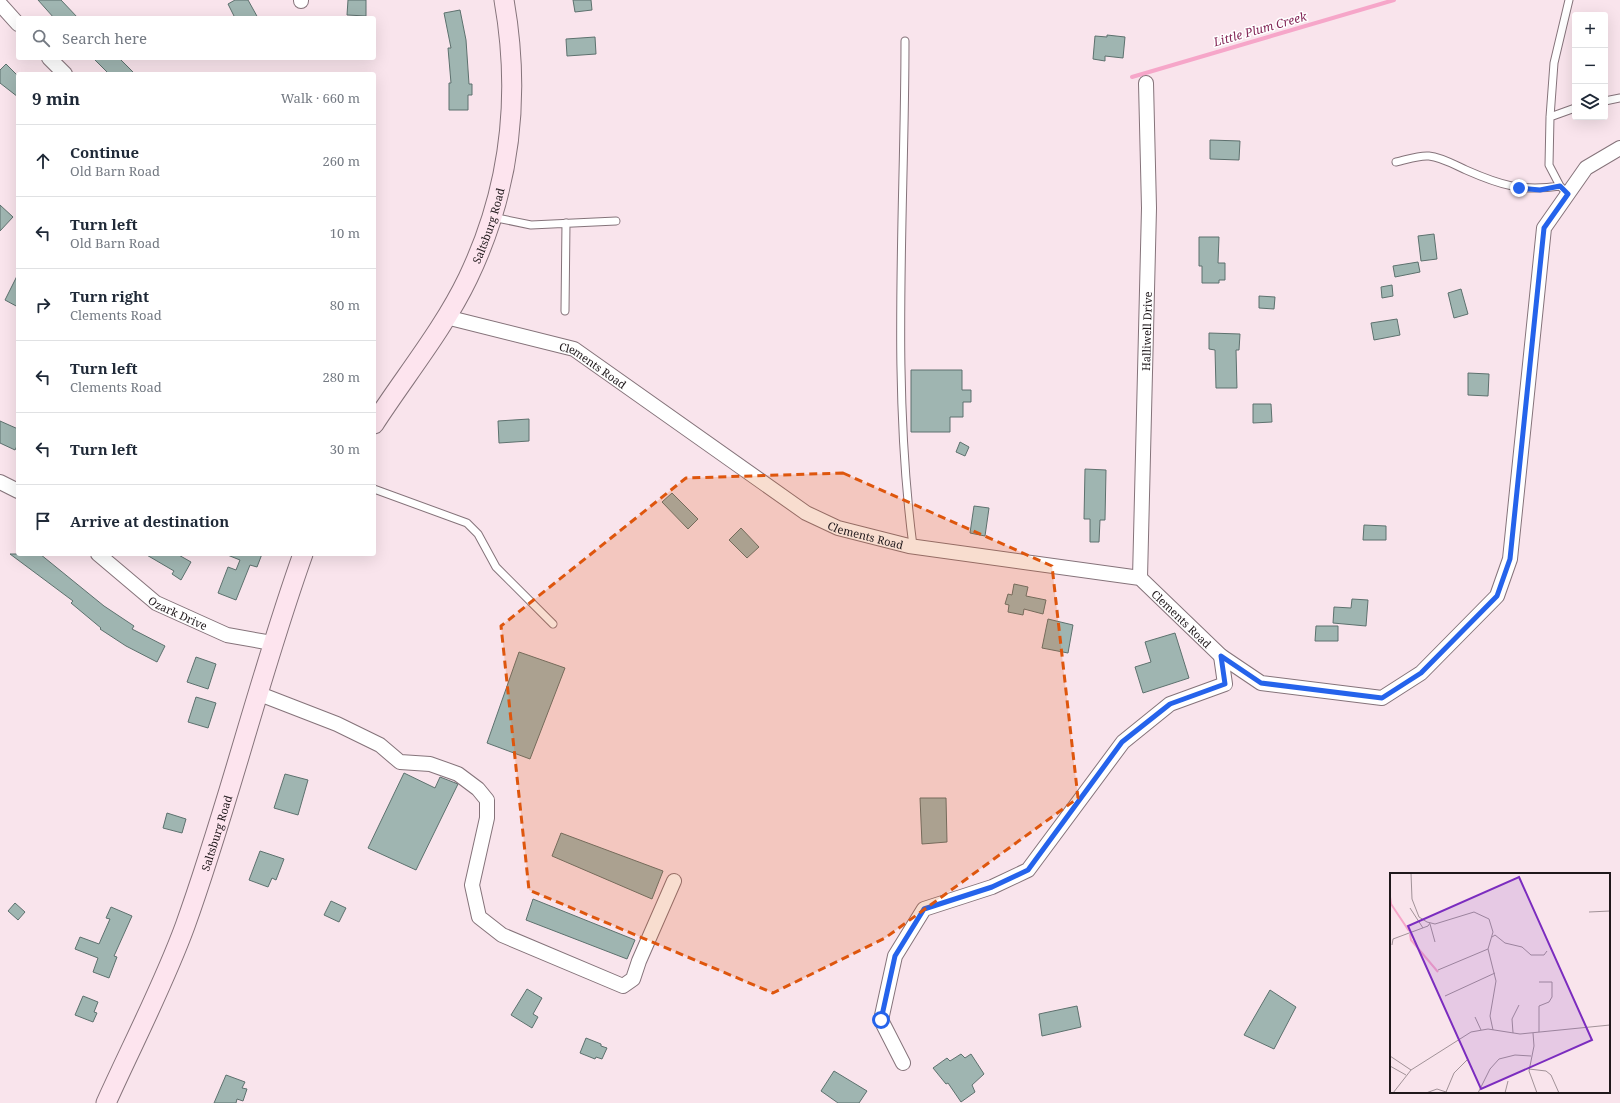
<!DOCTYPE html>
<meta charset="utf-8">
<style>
body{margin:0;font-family:"Noto Serif",serif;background:#f6f6f7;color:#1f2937}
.controls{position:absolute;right:12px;top:12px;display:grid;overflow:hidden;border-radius:4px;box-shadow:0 4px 16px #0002}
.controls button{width:36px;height:36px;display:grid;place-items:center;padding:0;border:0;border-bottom:1px solid #e0e1e3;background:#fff;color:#1f2937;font:20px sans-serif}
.stop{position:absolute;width:12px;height:12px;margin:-9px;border:3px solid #2563eb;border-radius:50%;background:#fff}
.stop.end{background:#2563eb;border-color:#fff;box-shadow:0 1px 4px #0008}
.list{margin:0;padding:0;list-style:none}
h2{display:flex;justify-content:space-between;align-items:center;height:52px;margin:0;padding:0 16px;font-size:17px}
h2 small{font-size:13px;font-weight:400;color:#747a83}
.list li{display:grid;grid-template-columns:26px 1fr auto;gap:12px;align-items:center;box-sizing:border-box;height:72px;padding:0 16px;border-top:1px solid #e0e1e3}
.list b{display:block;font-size:15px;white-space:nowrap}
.list p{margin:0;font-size:13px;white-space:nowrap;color:#747a83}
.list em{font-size:13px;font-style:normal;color:#747a83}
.icon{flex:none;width:22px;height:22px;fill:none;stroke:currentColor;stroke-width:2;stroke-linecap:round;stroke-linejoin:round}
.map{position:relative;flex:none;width:1620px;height:1103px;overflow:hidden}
.search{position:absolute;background:#fff;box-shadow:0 4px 16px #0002;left:16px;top:16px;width:360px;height:44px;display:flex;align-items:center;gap:10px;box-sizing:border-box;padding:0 14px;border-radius:4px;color:#747a83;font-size:15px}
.panel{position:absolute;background:#fff;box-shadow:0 4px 16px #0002;left:16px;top:72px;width:360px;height:484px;border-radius:4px}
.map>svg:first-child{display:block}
</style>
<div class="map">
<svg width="1620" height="1103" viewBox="0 0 1620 1103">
<rect width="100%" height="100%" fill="#f9e4ec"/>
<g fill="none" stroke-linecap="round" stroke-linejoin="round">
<!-- stream -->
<path stroke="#f6a6c9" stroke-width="4" d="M1132 77 1394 0"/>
</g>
<!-- building -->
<path fill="#9fb5b1" stroke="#5d716e" d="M38 0H61L78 18H54Z
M235 0H248L258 18H235L228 4Z
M348 0H366V16L347 15Z
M573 0H591L592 10 575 12Z
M460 10 466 40 469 84H472V95H468V110H449V83H451L448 48H451L444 13Z
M1107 35 1125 37 1123 58 1105 56V61L1093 59 1095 36 1107 37Z
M595 37 596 54 567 56 566 39Z
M93 58H119L135 74H109Z
M6 64 18 76V97L0 83V70Z
M1210 140 1240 141 1239 160 1210 159Z
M0 205 13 217 0 231Z
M1434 234 1437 259 1421 261 1418 236Z
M1199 237H1219L1218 263H1225V280H1219V283H1202V266H1199Z
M1418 262 1420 272 1395 277 1393 266Z
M18 274V307L5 300Z
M1392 285 1393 296 1382 298 1381 287Z
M1461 289 1468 314 1454 318 1448 293Z
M1259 296 1275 297 1274 309 1259 308Z
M1397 319 1400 335 1374 340 1371 323Z
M1209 333 1240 334 1239 350H1236L1237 388H1216L1215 350 1209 349Z
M911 370H962V390H971V402H963V417H950V432H911Z
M1468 373 1489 374 1488 396 1468 395Z
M1253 404H1271L1272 422 1253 423Z
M529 419V441L499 443 498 421Z
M0 421 18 429V444L15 450 0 443Z
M960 442 969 447 965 456 956 452Z
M1085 469 1106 470 1105 520H1100L1099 542H1090V519H1084Z
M672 493 698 519 688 529 662 502Z
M974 506 989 508 985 536 970 533Z
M1364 525 1386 526V540H1363Z
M741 528 759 547 747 558 729 540Z
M10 554H40L104 606 134 626 132 629 165 646 157 662 126 646 100 629 101 628 71 603 73 601Z
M145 554H177L191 562 181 580 172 574 174 571Z
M225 554H262L257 567 250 565 236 600 218 593 228 567 236 570 240 560Z
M1014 584 1028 587 1026 596 1046 600 1043 614 1024 609 1023 615 1008 612 1009 605 1005 604 1008 594 1012 595Z
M1352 599 1368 600 1366 626 1333 623 1334 607 1351 608Z
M1048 619 1073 625 1068 653 1042 648Z
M1316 626H1338V641H1315Z
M1175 633 1189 678 1143 693 1135 667 1151 662 1145 642Z
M519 652 565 668 530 759 487 743Z
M196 657 216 664 208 689 187 682Z
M196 697 216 703 208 728 188 722Z
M404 773 435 788 440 777 458 784 416 870 368 848Z
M285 774 308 780 298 815 274 808Z
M920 798H946L947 842 922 844Z
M167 813 186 819 182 833 163 828Z
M561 833 663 871 652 899 552 856Z
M260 851 284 859 276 880 272 878 268 887 249 880Z
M533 899 635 940 627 959 526 920Z
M331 901 346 908 339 922 324 915Z
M15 903 25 912 18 920 8 911Z
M111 907 132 916 114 956 117 957 109 978 93 972 98 958 75 949 80 937 99 944 110 919 106 918Z
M527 989 542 998 533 1014 538 1017 532 1028 511 1015Z
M1270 990 1296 1007 1274 1049 1244 1035Z
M83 996 98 1002 94 1012 97 1013 93 1022 75 1015Z
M1077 1006 1081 1027 1042 1036 1039 1014Z
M586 1038 601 1044V1046L607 1048 602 1059 596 1057 595 1059 580 1053Z
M961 1054 965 1058 971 1054 984 1074 972 1085 975 1092 961 1102 948 1083 946 1084 933 1068 947 1058 950 1061Z
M834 1071 867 1091 859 1103H838L821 1091Z
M226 1075 245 1082 242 1088 247 1089 243 1101 237 1099 236 1103H214Z"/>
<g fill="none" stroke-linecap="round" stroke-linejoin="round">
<defs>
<path id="lane" d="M905 41C905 209 891 379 913 546
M1605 101 1620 98
M1550 117 1575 108
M1396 162C1406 160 1418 155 1429 156 1441 157 1455 165 1466 170 1500 185 1522 192 1560 186
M1568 194 1560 186 1549 165 1550 117 1554 63 1569 0
M492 217 531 225 616 221
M565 311 566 223
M374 489 467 523 478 534 496 567 553 624"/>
<g id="street">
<path d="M301 0V1"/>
<path d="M0 4 18 24"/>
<path d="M49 58 65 74"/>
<path id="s1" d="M446 317 574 349 806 513 838 528 909 546 1140 578 1221 656 1261 683 1382 698 1421 673 1497 596 1510 559 1544 228 1586 168 1620 148"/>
<path d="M0 482 18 491"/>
<path id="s2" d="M98 554 156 603 227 635 272 643"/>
<path id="s3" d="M1140 578 1149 208 1146 83"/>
<path d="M257 693 337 724 380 745 400 762 430 764 458 774 478 789 487 800V818L472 885 479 917 502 935 623 986 633 979 639 961 674 881"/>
<path d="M903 1063 881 1020 895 956 924 909 992 887 1028 870 1123 742 1170 704 1225 684 1221 656"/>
</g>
<g id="secondary">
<path id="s4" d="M374 424C405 376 443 330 468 278 510 190 521 96 504 0"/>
<path id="s5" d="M106 1103C132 1045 163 986 185 926 229 804 259 677 303 554"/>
</g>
</defs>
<!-- lane casing -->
<use href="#lane" stroke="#85737a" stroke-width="9"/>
<!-- street casing -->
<use href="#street" stroke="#85737a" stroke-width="16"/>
<!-- secondary casing -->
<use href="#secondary" stroke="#85737a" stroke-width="21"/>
<!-- lane -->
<use href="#lane" stroke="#fff" stroke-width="7"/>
<!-- street -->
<use href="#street" stroke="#fff" stroke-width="14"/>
<!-- secondary -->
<use href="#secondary" stroke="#fde4ee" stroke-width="19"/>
</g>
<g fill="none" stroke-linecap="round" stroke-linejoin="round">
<!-- route -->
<path stroke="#2563eb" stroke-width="5" d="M881 1020 895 956 924 909 992 887 1028 870 1122 742 1170 704 1225 684 1221 656 1261 683 1382 698 1421 673 1497 596 1510 559 1544 228 1568 194 1560 186 1540 190 1519 188"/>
</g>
<!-- marked area -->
<path fill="#de560d" fill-opacity="0.2" stroke="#de560d" stroke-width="3" stroke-dasharray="8 5" stroke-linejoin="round" d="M843 473 1052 566 1078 798 885 938 773 993 529 890 501 626 686 478Z"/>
<g text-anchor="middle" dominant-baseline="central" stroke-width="3" stroke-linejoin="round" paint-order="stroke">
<!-- street labels -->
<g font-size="11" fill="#1f181b" stroke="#fff">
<text stroke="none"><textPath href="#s4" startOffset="230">Saltsburg Road</textPath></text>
<text stroke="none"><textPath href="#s3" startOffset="247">Halliwell Drive</textPath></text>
<text stroke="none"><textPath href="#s1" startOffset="156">Clements Road</textPath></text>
<text stroke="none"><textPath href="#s1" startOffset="480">Clements Road</textPath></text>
<text stroke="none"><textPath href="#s2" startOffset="100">Ozark Drive</textPath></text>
<text stroke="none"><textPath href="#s1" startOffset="816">Clements Road</textPath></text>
<text stroke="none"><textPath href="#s5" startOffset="292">Saltsburg Road</textPath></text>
</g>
<!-- water labels -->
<g font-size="12" font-style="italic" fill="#842858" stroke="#fff">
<text transform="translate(1260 29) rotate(-16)">Little Plum Creek</text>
</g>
</g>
<!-- overview -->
<g transform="translate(1390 873)">
<rect width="220" height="220" fill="#f9e4ec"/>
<path fill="none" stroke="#f6a6c9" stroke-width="2" d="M0 24 1 31 19 58M20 61 21 67 48 99"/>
<path fill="none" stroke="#a29298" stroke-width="1" d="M21 0 22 26 29 44 37 49 45 51 84 39 99 46 103 59 98 76 106 108 100 143 103 157M20 35 33 55M199 39 220 38M40 51 45 69M102 64 105 62 115 70 132 74 141 82H154L157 78M2 72 3 66 38 53 40 50M48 97 98 76M55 123 105 100M85 144 91 157M149 159V133L159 129 162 124V109H149M123 160 122 146 129 132M143 160 144 173 139 198 147 220M0 183 21 197M0 193 16 202M139 196 156 198 161 202 169 220M56 219 64 200 78 186M3 220 21 197 81 159 98 156 130 161 220 152M36 220 47 216 59 220M88 220 100 196 109 186 125 182 141 183M115 220 118 208"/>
<path fill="#7b2cbf" fill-opacity="0.15" stroke="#7b2cbf" stroke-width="2" d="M129 4 202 167 91 216 18 53Z"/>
<rect width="220" height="220" fill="none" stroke="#1f181b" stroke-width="2"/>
</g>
</svg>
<div class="controls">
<button>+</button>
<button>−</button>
<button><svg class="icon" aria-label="layers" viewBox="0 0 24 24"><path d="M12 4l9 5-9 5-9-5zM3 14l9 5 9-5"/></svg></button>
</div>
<div class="stop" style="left:881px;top:1020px"></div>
<div class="stop end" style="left:1519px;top:188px"></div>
<div class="search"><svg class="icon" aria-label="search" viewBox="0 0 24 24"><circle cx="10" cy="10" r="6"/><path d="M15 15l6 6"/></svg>Search here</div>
<section class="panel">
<h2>9 min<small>Walk · 660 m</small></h2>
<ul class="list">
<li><svg class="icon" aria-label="ahead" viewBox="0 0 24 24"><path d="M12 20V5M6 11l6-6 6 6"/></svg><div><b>Continue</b><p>Old Barn Road</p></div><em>260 m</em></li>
<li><svg class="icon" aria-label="left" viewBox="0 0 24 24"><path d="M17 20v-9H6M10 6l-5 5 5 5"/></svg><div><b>Turn left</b><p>Old Barn Road</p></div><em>10 m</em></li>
<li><svg class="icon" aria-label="right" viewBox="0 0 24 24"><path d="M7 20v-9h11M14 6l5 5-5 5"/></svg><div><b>Turn right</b><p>Clements Road</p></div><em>80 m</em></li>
<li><svg class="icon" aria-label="left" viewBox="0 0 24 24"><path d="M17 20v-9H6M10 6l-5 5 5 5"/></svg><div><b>Turn left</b><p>Clements Road</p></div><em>280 m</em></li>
<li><svg class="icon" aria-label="left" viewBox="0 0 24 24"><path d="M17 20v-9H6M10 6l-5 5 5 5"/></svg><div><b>Turn left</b></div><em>30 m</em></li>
<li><svg class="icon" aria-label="arrive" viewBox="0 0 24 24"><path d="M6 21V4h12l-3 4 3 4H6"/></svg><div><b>Arrive at destination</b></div></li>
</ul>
</section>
</div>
